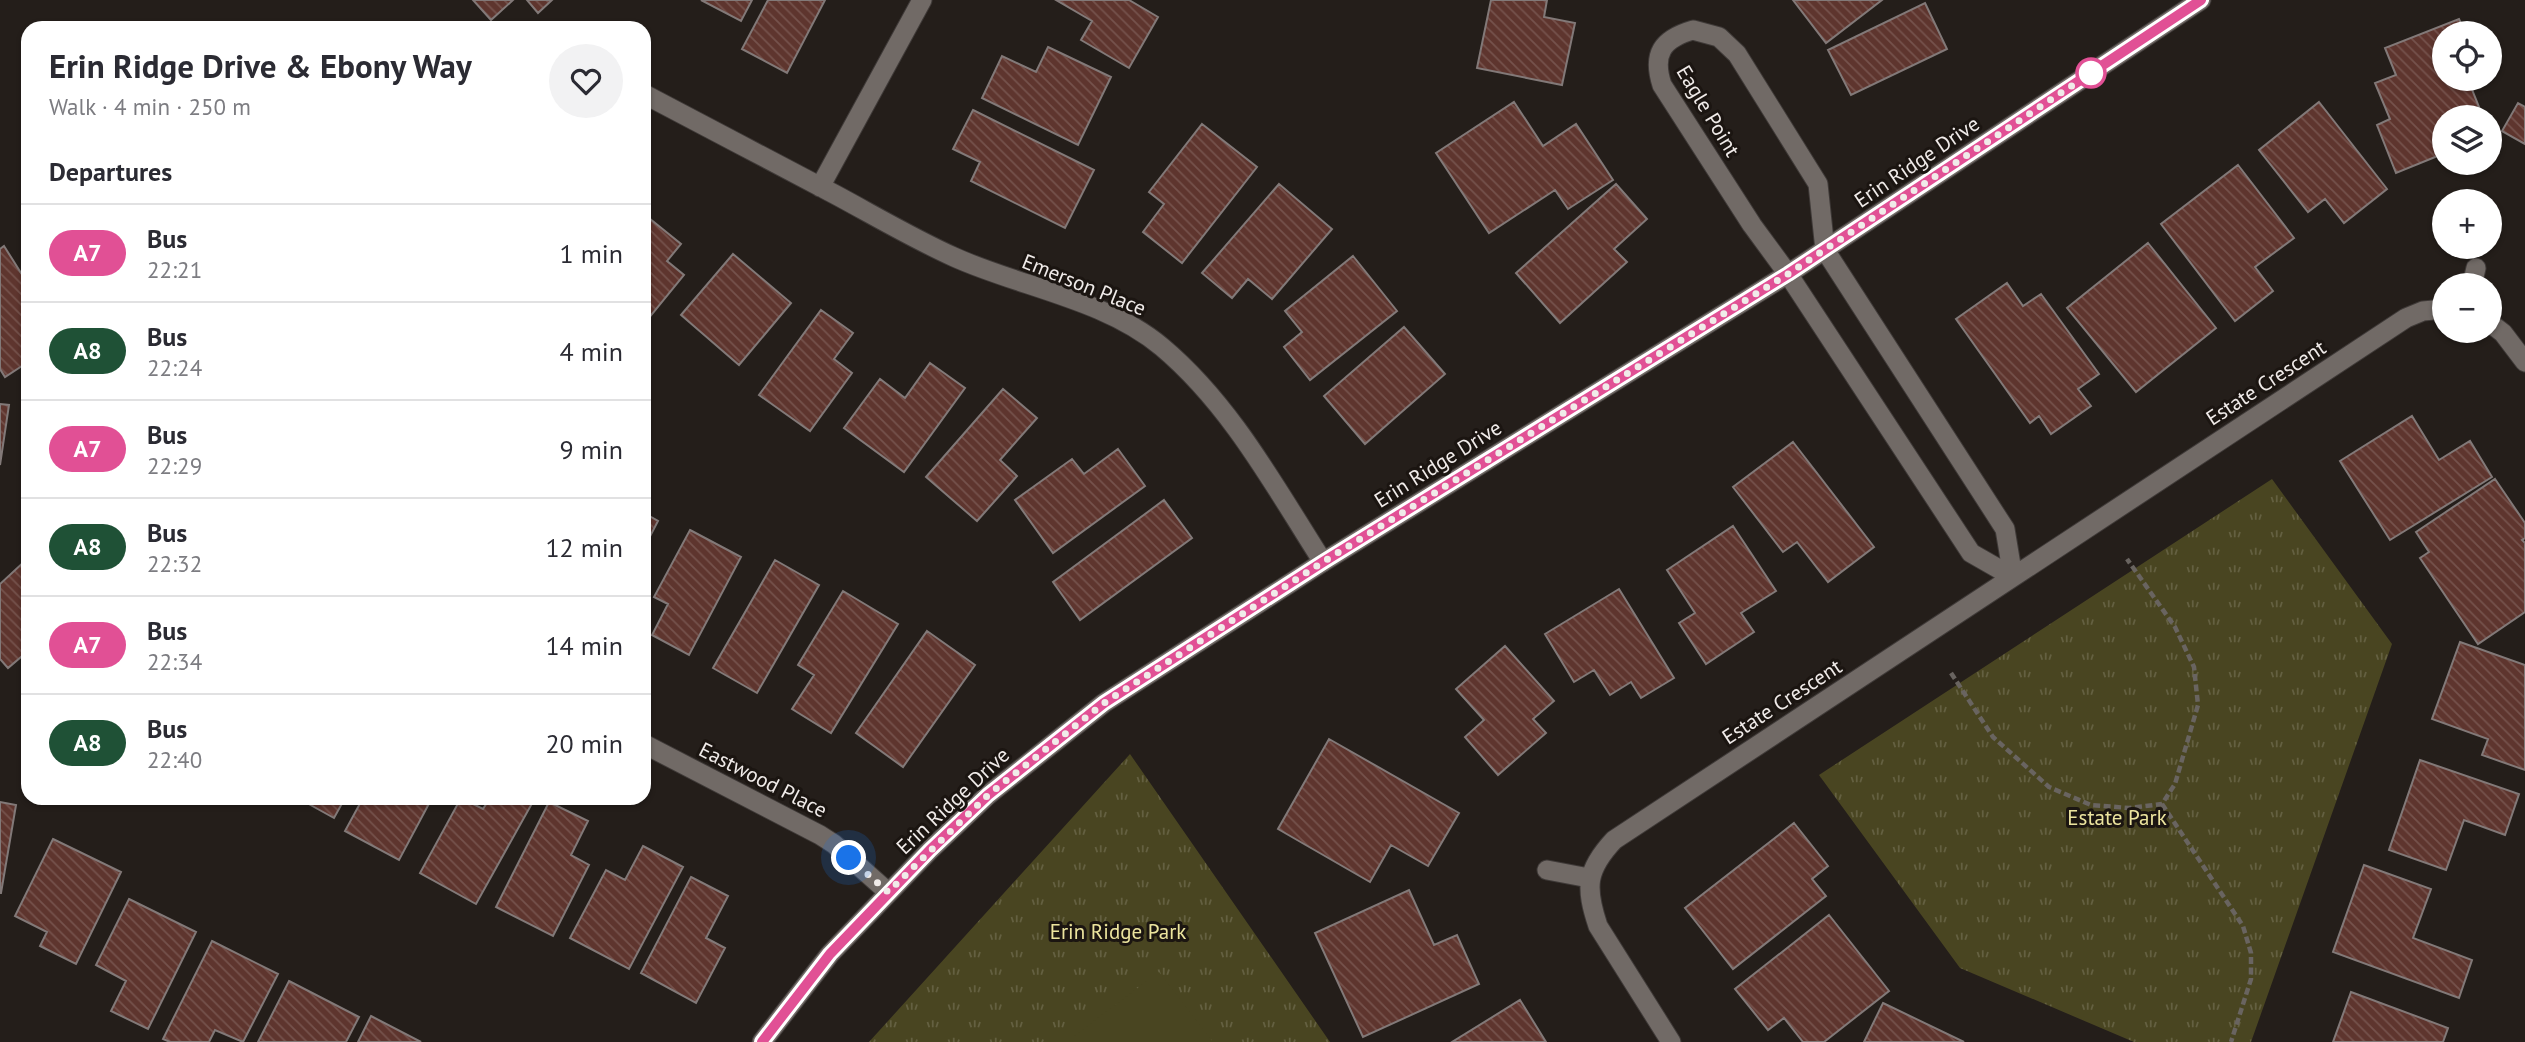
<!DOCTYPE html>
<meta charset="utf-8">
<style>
:root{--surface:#fff;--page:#f2f2f3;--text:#2b2b33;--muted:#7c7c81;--line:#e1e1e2}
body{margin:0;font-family:"PT Sans",sans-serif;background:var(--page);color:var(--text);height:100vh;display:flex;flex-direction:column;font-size:26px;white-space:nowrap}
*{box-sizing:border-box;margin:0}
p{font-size:23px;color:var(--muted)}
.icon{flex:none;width:38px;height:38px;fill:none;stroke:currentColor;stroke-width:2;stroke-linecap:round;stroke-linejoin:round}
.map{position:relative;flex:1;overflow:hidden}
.panel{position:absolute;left:21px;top:21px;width:630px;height:784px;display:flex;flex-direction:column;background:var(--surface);border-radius:21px;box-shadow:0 2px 5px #0004}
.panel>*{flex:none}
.badge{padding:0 14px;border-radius:23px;font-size:24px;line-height:46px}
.buttons{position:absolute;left:2432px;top:21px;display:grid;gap:14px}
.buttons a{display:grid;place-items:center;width:70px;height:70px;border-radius:50%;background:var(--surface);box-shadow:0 2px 5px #0004;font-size:35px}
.you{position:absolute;width:35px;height:35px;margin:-18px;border:5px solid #fff;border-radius:50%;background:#1a73e8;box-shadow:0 0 0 10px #1a73e833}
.map>.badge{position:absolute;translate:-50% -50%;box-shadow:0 0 0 4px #fff}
h2{padding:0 28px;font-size:26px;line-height:63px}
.round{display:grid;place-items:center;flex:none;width:74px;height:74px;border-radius:37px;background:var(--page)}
.headline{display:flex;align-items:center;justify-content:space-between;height:119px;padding:0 28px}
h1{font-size:33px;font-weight:600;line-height:52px}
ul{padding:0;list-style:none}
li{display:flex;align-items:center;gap:21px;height:98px;padding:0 28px;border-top:2px solid var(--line)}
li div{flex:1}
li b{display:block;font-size:26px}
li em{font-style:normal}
li .badge{min-width:77px;font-weight:700;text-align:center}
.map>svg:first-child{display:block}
</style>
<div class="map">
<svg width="2525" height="1042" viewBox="0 0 2525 1042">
<defs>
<pattern id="park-tufts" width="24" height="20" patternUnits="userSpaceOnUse" patternTransform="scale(1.75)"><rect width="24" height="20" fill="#494521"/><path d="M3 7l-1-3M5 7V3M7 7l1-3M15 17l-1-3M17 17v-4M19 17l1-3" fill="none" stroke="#646041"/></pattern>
<pattern id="building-back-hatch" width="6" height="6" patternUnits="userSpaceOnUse" patternTransform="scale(1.75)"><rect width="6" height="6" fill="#5e352e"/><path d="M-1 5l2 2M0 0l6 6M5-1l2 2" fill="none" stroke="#75524c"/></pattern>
</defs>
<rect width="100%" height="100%" fill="#241e1a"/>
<path fill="url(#park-tufts)" d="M2272,479L2392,644L2251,1042H2134L1960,968L1819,775Z
M1130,754L1330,1042H869Z"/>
<path fill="#494521" d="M1159,972L1213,1042H1066Z"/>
<path fill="url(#building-back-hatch)" stroke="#827978" stroke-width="2" d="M473,0H513L491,20Z
M527,0H552L538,13Z
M701,0H752L741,21Z
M768,0H825L787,73L742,49Z
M1056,0H1129L1158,17L1129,68L1081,40L1092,21Z
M1491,0H1547L1544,17L1575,23L1562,85L1477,68Z
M1793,0H1882L1826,43Z
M1925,3L1947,49L1851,95L1828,50Z
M2459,19L2465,33H2445V79H2483L2484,82L2471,87L2479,107L2454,117H2445V153L2396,173L2377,125L2390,119L2375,83L2396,75L2385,48Z
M1048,47L1111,77L1078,145L982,98L1002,56L1036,72Z
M1514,102L1543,146L1576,124L1613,180L1568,209L1555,190L1489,233L1436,153Z
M2319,102L2387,189L2344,223L2325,199L2308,212L2259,150Z
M2518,103L2525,107V144L2502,131Z
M973,110L1094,170L1065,228L971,181L980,162L953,149Z
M1202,124L1257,167L1182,263L1143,232L1164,204L1149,192Z
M2238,165L2294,238L2255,267L2273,291L2235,321L2161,224Z
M1279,184L1332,229L1272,299L1248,279L1232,298L1202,273Z
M1616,184L1647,219L1614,249L1627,262L1560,323L1516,273Z
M644,214L681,244L667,261L684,275L644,324Z
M2148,243L2216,328L2136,392L2067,308Z
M4,246L28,284V368L25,364L5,377L0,369V249Z
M733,254L791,303L739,365L681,315Z
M1353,256L1397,311L1310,380L1284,347L1302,332L1285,311Z
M2007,283L2023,306L2041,294L2099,374L2078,389L2091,406L2051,434L2039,416L2030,423L1956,319Z
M821,310L853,333L834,359L852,373L810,431L759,395Z
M1404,327L1445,374L1365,444L1324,396Z
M930,363L965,388L904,472L844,428L880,379L905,398Z
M1003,389L1037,418L1000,460L1017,476L977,521L926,477Z
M0,404L9,405L0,465Z
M2412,416L2439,460L2470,441L2492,477L2390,540L2340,461Z
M1793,442L1874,547L1828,582L1797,542L1783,552L1733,487Z
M1118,449L1145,486L1053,553L1015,500L1072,459L1084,474Z
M2495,479L2525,523V538L2522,540L2525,543V612L2478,644L2420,558L2429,552L2416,532Z
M1164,500L1192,538L1080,620L1053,582Z
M644,513L658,521L644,548Z
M1733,526L1776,591L1741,613L1754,632L1706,664L1679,623L1695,613L1667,570Z
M690,530L741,557L689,655L652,635L668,604L654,597Z
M26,560L28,651L8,668L0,659V584Z
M775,560L819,585L757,693L713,668Z
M1619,589L1674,678L1641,698L1631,682L1610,695L1594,670L1574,682L1545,634Z
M843,591L898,624L831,733L792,709L814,675L798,665Z
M927,631L975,665L903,767L856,733Z
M2460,642L2525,665V770L2482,755L2488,739L2432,719Z
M1505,646L1554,701L1533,719L1546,733L1498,775L1465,737L1484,720L1456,689Z
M1329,739L1459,813L1428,866L1391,845L1370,882L1278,829Z
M2420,760L2519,794L2505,835L2464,820L2446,870L2389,850Z
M298,798H345L334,818Z
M363,798H432L399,860L345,831Z
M461,798L483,809L490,798H535L476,904L420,873Z
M0,802L16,805L1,893H0Z
M549,802L588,821L571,855L589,865L553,936L496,907Z
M1794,823L1828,866L1812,879L1826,896L1733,969L1685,908Z
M53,839L121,872L76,964L40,946L47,932L15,916Z
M643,846L683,867L629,969L570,938L606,870L625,880Z
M2364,865L2431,889L2413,938L2472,960L2459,998L2333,952Z
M691,877L728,896L706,938L725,948L696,1003L641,973Z
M1409,890L1434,945L1457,935L1479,984L1363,1037L1315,933Z
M129,899L196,932L148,1029L111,1011L126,981L96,965Z
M1829,915L1889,991L1824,1042H1803L1784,1018L1768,1030L1735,989Z
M212,941L278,974L243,1042L215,1030L209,1042H170L163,1039Z
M289,981L359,1017L346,1042H258Z
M2351,992L2448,1028L2443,1042H2333Z
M1520,1000L1546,1042H1452Z
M1883,1003L1964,1042H1864Z
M371,1016L421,1042H358Z"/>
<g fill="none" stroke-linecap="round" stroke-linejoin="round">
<g stroke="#3f3a38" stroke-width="21">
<path id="minor" d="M1693,30L1719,37L1737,54L1818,184L1825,250L2005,529L2013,577L1971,553L1788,274L1752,225L1662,85C1652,54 1662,39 1693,30Z
M644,94C708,128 772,161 836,195C875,216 914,239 954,257C1020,287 1105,299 1162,347C1231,405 1275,487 1323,562
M820,187L922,0
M2472,285L2476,268
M2490,323L2503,333L2525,362
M644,744L820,835L834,844L888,892
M1547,870L1589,878
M1671,1042L1598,926C1585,887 1586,870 1614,840L2406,318L2423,311L2445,309"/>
</g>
<g stroke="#3f3a38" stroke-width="21">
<path id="tertiary" d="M762,1042L830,954L930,850L988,795L1104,703L1323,562L1788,274L2201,0"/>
</g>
<path stroke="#696460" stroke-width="4.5" stroke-dasharray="7 3.5" stroke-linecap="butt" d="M1951,673L1993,737L2049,787L2091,805L2129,808L2162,804L2175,784L2198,705L2194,667L2175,627L2127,559
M2162,804L2243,926L2251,953V979L2231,1042"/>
<use href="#minor" stroke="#716a66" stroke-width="19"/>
<use href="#tertiary" stroke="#716a66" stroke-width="19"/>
</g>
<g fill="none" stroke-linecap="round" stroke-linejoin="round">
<g stroke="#fff" stroke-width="16">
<path id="line" d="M762,1042L830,954L930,850L988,795L1104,703L1323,562L1788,274L2201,0"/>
</g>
<use href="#line" stroke="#e15095" stroke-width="10"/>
<path stroke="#f0ebe9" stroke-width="7" stroke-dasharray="0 12.6" d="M849,858L888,892L988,795L1104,703L1323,562L1788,274L2091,73"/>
</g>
<circle fill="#fff" stroke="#e15095" stroke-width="3.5" cx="2091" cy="73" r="14"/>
<g text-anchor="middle" stroke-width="6" stroke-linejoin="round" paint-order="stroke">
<g font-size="21" fill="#f0ebe9" stroke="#1b1511">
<text transform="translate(1708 111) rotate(59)" y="7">Eagle Point</text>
<text transform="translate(1917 162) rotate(-34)" y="7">Erin Ridge Drive</text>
<text transform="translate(1084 285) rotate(22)" y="7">Emerson Place</text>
<text transform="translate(2266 383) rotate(-33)" y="7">Estate Crescent</text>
<text transform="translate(1438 464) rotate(-32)" y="7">Erin Ridge Drive</text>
<text transform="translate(1782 702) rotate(-33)" y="7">Estate Crescent</text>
<text transform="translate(763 780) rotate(27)" y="7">Eastwood Place</text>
<text transform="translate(953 801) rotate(-43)" y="7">Erin Ridge Drive</text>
</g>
<g font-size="21" fill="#ece49e" stroke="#1b1511">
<text x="2117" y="825">Estate Park</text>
<text x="1118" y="939">Erin Ridge Park</text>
</g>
</g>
</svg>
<div class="buttons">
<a><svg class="icon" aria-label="locate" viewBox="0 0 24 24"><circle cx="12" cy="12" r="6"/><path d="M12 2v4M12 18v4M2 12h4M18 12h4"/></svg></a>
<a><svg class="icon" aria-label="layers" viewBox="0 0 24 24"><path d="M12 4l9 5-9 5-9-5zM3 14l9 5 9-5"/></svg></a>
<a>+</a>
<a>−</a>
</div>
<div class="you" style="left:849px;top:858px"></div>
<section class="panel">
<div class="headline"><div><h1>Erin Ridge Drive &amp; Ebony Way</h1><p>Walk · 4 min · 250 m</p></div><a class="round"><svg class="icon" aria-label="heart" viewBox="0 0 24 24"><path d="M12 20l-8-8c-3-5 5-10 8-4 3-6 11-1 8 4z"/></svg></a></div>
<h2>Departures</h2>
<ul>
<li><span class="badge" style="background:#e15095;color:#fff">A7</span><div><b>Bus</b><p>22:21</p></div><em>1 min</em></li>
<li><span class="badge" style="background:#1f5136;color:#fff">A8</span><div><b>Bus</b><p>22:24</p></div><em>4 min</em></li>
<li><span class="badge" style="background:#e15095;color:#fff">A7</span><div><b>Bus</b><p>22:29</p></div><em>9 min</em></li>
<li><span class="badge" style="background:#1f5136;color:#fff">A8</span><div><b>Bus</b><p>22:32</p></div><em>12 min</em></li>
<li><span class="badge" style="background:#e15095;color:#fff">A7</span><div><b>Bus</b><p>22:34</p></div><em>14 min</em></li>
<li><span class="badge" style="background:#1f5136;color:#fff">A8</span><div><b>Bus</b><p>22:40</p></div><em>20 min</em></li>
</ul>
</section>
</div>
